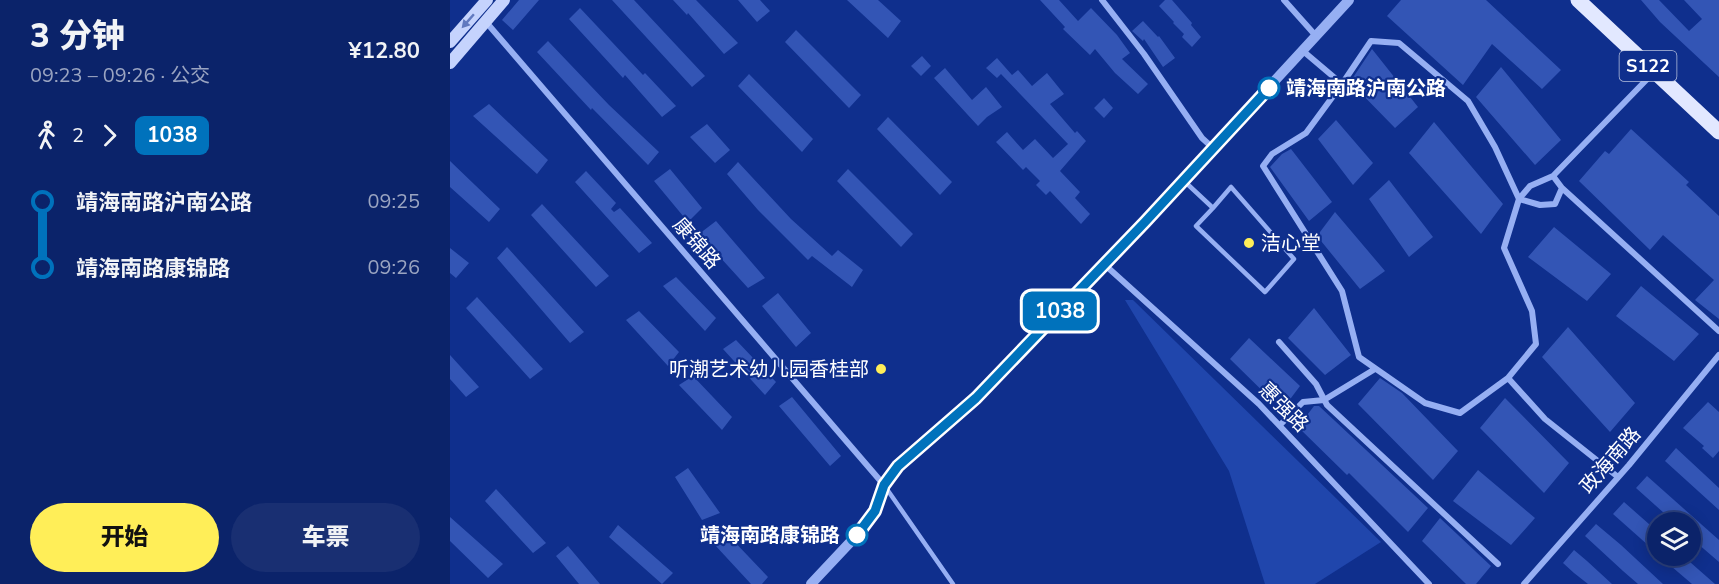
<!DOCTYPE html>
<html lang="zh">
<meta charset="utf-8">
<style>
:root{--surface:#0b236a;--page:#192f72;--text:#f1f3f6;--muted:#9aa4c1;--line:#2b407e;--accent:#ffee58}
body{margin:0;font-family:"Nunito Sans","Noto Sans SC",sans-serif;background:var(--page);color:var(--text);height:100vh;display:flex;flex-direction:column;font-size:22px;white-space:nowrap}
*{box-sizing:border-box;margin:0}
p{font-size:20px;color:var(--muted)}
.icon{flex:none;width:33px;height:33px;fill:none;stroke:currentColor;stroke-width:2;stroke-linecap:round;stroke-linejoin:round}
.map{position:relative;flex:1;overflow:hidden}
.details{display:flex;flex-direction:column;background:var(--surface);width:450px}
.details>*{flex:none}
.badge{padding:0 12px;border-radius:9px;font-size:21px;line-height:39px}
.tools{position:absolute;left:1197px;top:512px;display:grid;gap:12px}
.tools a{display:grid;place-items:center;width:54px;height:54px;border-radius:50%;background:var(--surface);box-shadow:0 3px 15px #0003,0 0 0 2px var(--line);font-size:30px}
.map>.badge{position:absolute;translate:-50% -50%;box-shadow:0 0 0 3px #fff}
.legs{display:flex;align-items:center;gap:9px;height:66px;padding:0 30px;font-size:20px}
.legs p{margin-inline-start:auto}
.headline{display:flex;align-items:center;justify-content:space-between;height:102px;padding:0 30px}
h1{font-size:33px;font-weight:800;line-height:45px}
.primary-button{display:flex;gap:12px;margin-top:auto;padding:12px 30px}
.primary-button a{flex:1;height:69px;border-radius:36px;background:var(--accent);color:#111;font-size:24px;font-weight:800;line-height:69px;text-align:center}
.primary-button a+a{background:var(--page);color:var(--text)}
ul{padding:0 30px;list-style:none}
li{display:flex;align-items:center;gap:21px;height:66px;font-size:22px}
li i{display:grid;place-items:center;width:9px;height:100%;margin:0 8px;background:currentColor}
li i::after{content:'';width:15px;height:15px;margin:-8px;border:4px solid;border-radius:50%;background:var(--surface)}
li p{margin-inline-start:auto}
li:first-child i{background:linear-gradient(#0000 50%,currentColor 0)}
li:last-child i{background:linear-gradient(currentColor 50%,#0000 0)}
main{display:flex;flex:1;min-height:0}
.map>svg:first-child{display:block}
</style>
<main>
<section class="details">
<div class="headline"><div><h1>3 分钟</h1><p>09:23 – 09:26 · 公交</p></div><b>¥12.80</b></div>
<div class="legs"><svg class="icon" aria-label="walk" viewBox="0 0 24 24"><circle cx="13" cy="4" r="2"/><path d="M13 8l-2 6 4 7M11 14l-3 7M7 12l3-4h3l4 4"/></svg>2<svg class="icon" aria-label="forward" viewBox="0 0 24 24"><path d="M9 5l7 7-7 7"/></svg><b class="badge" style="background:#0072bc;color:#fff">1038</b></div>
<ul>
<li><i style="color:#0072bc"></i><b>靖海南路沪南公路</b><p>09:25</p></li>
<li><i style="color:#0072bc"></i><b>靖海南路康锦路</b><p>09:26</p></li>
</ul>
<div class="primary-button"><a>开始</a><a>车票</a></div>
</section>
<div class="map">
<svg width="1269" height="584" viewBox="0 0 1269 584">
<rect width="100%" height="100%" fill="#0f2f8d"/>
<path fill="#2046ac" d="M675,300H683L931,542L865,584H815L779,471Z"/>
<path fill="#3355b5" d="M69,0H89L63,30L52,20Z
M162,0H184L255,76L242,87Z
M223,0H246L288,43L274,54L238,13L237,15Z
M288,0H310L320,11L307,22Z
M397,0H428L451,21L438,38Z
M590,0H609L628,21L641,8L667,35L680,53L672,59L698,84L688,94L665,73L645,49L640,55L613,29L615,27Z
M715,0H722L742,23L741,25L751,37L742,47L732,37L734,34L723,23L724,22L709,6Z
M951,0H1036L1111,70L1092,89L1042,44L1013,85L937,16Z
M1191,0H1209L1239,31L1252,19L1234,0H1269V77L1210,22Z
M130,8L193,75L195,73L226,106L212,117L175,75L173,78L119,19Z
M693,21L708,37L709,36L725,58L713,67L694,39L693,41L682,31Z
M346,30L411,95L399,108L335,42Z
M98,41L159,105L209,152L198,165L142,108L141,110L87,52Z
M922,49L968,107L945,128L900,82Z
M472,56L481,66L471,76L461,66Z
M547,58L562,75L568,70L582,86L597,73L614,94L600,104L625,133L627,131L636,141L610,171L630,192L625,198L640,214L631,224L600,191L596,195L586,185L590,181L576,167L573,170L546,142L557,132L573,150L585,139L603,158L618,144L551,74L547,78L536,68Z
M1051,67L1111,140L1085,165L1026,97Z
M495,68L522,100L536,87L552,107L537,117L528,126L484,78Z
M299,74L363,139L352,152L288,86Z
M654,98L663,108L654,118L644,108Z
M39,104L98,160L87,174L23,116Z
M438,117L502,182L490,195L427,129Z
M886,120L923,163L903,185L868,139Z
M984,122L1053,204L1031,234L959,153Z
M257,124L280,150L265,163L240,137Z
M1181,129L1239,182L1236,185L1269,216V319L1245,300L1264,280L1213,235L1200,250L1129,181L1155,151L1159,154Z
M841,149L882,202L859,221L820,167L832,154Z
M0,161L50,209L39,222L0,187Z
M288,162L341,219L382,256L388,250L413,270L402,287L362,256L358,260L308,210L277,174Z
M220,169L252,208L238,222L204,181Z
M398,169L463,234L451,247L387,181Z
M136,171L166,203L161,209L164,212L170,208L202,243L189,253L125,182Z
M939,180L983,237L959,257L919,199Z
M92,204L159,276L146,287L81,215Z
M885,212L935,271L910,289L867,236Z
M266,221L315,278L298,288L249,234Z
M1104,227L1161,274L1137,301L1078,257Z
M57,247L134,332L120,343L47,258Z
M0,248L19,263L6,278L0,273Z
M226,277L266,318L255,331L213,286Z
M1191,286L1249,334L1224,361L1166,316Z
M328,293L361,333L346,347L312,306Z
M27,297L93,369L80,379L16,308Z
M864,308L901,355L875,375L838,338Z
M189,311L229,352L218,366L176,320Z
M1118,327L1185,403L1160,432L1092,357Z
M799,338L850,386L832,410L780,359Z
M286,340L326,382L315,395L273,349Z
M0,355L29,387L16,397L0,379Z
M243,376L282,417L272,430L229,385Z
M930,378L952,393L1008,451L983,480L908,404Z
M342,397L391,456L380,466L329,406Z
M1055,398L1119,463L1094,493L1030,428Z
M1258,402L1269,412V451L1263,458L1252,448L1254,446L1233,428Z
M864,406H869L978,508L958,532L899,473L897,475L848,427Z
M1226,448L1269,488V510L1215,461Z
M238,468L270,513L252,520L225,477Z
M1028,470L1085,518L1061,545L1003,501Z
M1197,476L1269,540V562L1240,537V522H1224L1186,488Z
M46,489L96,543L83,553L35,501Z
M1174,502L1208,532V554L1163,514Z
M0,517L53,564L38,578L0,541Z
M990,518L1041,566L1026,584H1016L972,541Z
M1146,524L1171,545L1213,584H1188L1173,571L1135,536Z
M168,525L223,573L212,584L159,537Z
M278,535L318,577L312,584H301L264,544Z
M118,546L150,584H129L106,556Z
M1124,550L1137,561L1162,584H1138L1124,573L1113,563Z
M1208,555H1232L1265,584H1242Z"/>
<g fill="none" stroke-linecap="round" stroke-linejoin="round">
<path stroke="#96aff3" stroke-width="4.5" d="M733,180L763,208L746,226L815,292L844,259L781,187L763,208
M434,485L503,584"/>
<path stroke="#96aff3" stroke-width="6" d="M652,0L694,54L752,138L763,148
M834,0L866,36
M36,22L434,485
M853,51L892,84L856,133L822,154L813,166L892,291L909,357L975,403L1010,413L1058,378L1086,344L1082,311L1054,248L1069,199L1045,147L1018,101L949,43L921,41L892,84
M1103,176L1112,188L1105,204L1090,205L1069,199L1080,186L1103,176L1204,72
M1112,188L1269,331
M655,265L809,404L979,584
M829,342L866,384L877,405L1048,564
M1058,378L1095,419L1168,477
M830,425L853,402L874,400L925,369
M1074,584L1179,465L1269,355"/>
<path stroke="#96aff3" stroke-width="10" d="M361,584L407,535L425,511L434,485L448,466L526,398L695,222L899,0"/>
<path stroke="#c5d3fd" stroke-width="12" d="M0,42L37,0
M0,63L54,0"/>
<path stroke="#e2e8ff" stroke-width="15" d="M1128,0L1269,132"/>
</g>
<defs><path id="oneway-solid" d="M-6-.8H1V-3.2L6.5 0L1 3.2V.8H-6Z" transform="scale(1.5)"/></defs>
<use fill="#6179bf" href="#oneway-solid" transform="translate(18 21) rotate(131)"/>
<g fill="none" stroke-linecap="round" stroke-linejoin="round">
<g stroke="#fff" stroke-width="14">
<path id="line-1" d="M407,535L425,511L434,485L448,466L526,398L695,222L819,88"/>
</g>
<use href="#line-1" stroke="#0072bc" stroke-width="9"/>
</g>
<g fill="#fff" stroke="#0072bc" stroke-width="3">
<circle cx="819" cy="88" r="10"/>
<circle cx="407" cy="535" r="10"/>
</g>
<g fill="#ffee58" stroke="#0f2f8d" stroke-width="2">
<circle cx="799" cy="243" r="6"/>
<circle cx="431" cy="369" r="6"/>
</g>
<g text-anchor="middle" stroke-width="4.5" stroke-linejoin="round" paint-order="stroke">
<rect fill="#0f2f8d" stroke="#b7c1dd" stroke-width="1.5" x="1169.5" y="51" width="57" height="30" rx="4.5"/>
<g font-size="18" font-weight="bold" fill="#fff">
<text x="1198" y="72">S122</text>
</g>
<g font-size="20" font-weight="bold" fill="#fff" stroke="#0f2f8d" text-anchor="start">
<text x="836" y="95">靖海南路沪南公路</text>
<text x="390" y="542" text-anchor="end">靖海南路康锦路</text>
</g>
<g font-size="20" fill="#fff" stroke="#0f2f8d">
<text transform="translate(247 243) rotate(49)" y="7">康锦路</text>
<text transform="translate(834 407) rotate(45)" y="7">惠强路</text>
<text transform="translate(1160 460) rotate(-49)" y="7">政海南路</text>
</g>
<g font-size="20" fill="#fff" stroke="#0f2f8d" text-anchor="start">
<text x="811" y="250">洁心堂</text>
<text x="419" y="376" text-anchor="end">听潮艺术幼儿园香桂部</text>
</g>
</g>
</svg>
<div class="tools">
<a><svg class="icon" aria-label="layers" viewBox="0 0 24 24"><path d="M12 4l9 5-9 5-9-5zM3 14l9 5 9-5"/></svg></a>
</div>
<b class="badge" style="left:610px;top:311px;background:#0072bc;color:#fff">1038</b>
</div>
</main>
